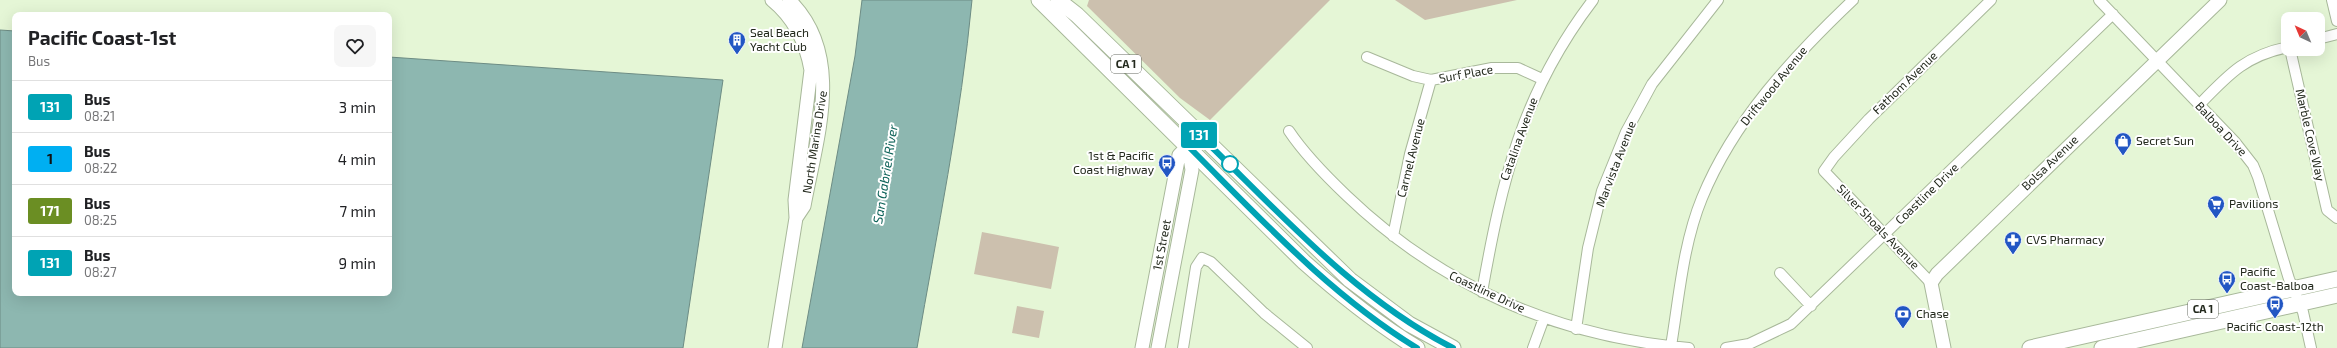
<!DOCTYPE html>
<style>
:root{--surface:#fff;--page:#f6f6f6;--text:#202124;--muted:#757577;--line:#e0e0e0}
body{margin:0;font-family:"Exo 2",sans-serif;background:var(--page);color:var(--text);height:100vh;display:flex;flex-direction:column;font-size:15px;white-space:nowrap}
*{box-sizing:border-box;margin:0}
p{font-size:13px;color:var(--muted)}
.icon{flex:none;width:22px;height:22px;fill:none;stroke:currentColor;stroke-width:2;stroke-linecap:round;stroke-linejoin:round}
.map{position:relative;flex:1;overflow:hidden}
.drawer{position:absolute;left:12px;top:12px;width:380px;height:284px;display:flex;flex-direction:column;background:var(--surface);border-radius:8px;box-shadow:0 4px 16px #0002}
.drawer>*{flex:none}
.badge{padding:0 8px;border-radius:3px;font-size:14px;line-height:26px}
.needle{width:26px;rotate:316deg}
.fabs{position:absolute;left:2281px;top:12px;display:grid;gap:8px}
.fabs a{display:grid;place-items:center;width:44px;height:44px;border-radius:8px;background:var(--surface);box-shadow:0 4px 16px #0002;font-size:20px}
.map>.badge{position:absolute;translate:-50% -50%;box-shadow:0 0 0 2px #fff}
.round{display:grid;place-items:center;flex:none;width:42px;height:42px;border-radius:8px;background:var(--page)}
.head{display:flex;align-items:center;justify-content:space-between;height:68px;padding:0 16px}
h1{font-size:19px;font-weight:700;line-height:30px}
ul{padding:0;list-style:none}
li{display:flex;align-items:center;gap:12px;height:52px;padding:0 16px;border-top:1px solid var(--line)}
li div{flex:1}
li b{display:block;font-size:15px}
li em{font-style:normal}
li .badge{min-width:44px;font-weight:700;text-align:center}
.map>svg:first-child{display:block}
</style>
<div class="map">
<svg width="2337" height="348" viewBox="0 0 2337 348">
<rect width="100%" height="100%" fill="#e5f6d6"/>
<path fill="#ccc0ae" d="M1089,0H1330L1210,120L1180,98L1087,6Z
M1395,0H1517L1425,20Z
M982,232L1059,247L1051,289L974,274Z
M1017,306L1044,311L1039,338L1012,333Z"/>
<path fill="#8db7b0" stroke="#6d8c84" d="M862,0H972C961,117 937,232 917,348H802L855,56Z
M0,30L15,31V293H389V57L723,80L683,348H0Z"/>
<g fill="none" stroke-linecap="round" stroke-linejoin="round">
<g stroke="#a8b89a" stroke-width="12">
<path id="minor" d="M2099,0L2235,142L2253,165L2258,177L2289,279L2303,312L2311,348
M2332,0L2337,21
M2318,39L2337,34
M2290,49L2327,210L2337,218
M1367,57L1413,76L1431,80L1492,68H1518L1542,79
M2199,105C2229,74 2245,56 2288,47
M1289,131C1305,155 1326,176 1347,196C1442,287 1559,337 1689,348
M1393,236L1410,154L1431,80
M1780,273L1811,306
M1931,283L1824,171L1834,157L1869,119L1991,0
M1482,292C1502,180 1522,93 1593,0
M1576,329L1588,248L1602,191L1626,132L1652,84L1718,0
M1671,346C1679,298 1683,244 1702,198C1734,120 1793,57 1853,0
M1183,348L1196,267L1202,258L1211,262L1264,313L1307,348
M1533,348L1544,318
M1726,348L1749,344L1791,324L2113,14"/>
</g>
<g stroke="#a8b89a" stroke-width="15">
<path id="major" d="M772,0C794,18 806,42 811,70L795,200L796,218L775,348
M789,0C846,55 816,139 804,206L796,218
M1142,348L1179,155L1188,146
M1158,348L1192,170L1188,146L1193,129
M1944,348L1931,283L1937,274L2220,0"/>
</g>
<g stroke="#a8b89a" stroke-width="17">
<path id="highway" d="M1039,0L1304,262C1340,294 1376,323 1417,348
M1058,0L1077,15L1350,280L1409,324L1453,348
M2030,348L2337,279
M2102,348L2337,295"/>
</g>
<use href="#minor" stroke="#fff" stroke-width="10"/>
<use href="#major" stroke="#fff" stroke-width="13"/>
<use href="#highway" stroke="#fff" stroke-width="15"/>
</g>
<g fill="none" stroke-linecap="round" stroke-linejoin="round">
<g stroke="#fff" stroke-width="9">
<path id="line" d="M1417,348C1329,294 1261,219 1188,146L1193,129C1275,207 1350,295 1453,348"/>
</g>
<use href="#line" stroke="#00a3b4" stroke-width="6"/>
</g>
<defs>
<g id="building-pin" transform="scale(0.9)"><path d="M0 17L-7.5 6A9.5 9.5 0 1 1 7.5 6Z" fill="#2256c3" stroke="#fff"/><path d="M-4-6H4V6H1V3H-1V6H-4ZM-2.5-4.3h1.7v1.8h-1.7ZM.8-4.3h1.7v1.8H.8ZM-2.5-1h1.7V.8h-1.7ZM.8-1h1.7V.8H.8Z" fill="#fff"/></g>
<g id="shop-pin" transform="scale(0.9)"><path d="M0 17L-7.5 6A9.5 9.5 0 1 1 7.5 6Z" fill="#2256c3" stroke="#fff"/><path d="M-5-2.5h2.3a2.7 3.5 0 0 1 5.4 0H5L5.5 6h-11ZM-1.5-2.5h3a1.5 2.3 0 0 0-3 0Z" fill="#fff"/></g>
<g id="bus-pin" transform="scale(0.9)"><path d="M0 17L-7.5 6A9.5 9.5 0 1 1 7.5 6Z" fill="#2256c3" stroke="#fff"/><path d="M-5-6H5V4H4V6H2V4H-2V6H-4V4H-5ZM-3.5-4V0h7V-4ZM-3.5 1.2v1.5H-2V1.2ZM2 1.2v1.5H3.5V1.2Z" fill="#fff"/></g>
<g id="supermarket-pin" transform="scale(0.9)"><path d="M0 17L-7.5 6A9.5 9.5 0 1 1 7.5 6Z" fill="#2256c3" stroke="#fff"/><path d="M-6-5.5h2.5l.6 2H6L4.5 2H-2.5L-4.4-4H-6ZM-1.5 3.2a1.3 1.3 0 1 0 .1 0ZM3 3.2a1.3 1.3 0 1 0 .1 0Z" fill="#fff"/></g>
<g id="pharmacy-pin" transform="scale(0.9)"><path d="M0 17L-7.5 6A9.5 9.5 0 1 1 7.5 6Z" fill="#2256c3" stroke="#fff"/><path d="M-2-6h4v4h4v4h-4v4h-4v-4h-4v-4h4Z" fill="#fff"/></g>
<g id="bank-pin" transform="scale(0.9)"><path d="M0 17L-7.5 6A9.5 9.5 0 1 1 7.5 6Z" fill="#2256c3" stroke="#fff"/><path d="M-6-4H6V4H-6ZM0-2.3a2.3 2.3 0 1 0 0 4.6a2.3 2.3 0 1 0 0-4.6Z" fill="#fff"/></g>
</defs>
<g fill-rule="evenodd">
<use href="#building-pin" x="737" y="40"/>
<use href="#shop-pin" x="2123" y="141"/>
<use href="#bus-pin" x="1167" y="163"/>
<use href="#supermarket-pin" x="2216" y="204"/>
<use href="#pharmacy-pin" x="2013" y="240"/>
<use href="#bus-pin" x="2227" y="279"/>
<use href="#bus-pin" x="2275" y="304"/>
<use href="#bank-pin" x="1903" y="314"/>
</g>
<circle fill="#fff" stroke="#00a3b4" stroke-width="2" cx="1230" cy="164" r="8"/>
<g text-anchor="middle" stroke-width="4" stroke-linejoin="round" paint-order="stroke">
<g fill="#fff" stroke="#656961" stroke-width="1">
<rect x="1111" y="55" width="30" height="18" rx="3"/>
<rect x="2188" y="300" width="30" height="18" rx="3"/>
</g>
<g font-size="11" font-weight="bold" fill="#23291d">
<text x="1126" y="68">CA 1</text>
<text x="2203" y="313">CA 1</text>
</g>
<g font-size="12" fill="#23291d" stroke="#fff" text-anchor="start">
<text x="750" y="37">Seal Beach<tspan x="750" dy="14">Yacht Club</tspan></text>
<text x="2136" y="145">Secret Sun</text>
<text x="1154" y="160" text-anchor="end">1st &amp; Pacific<tspan x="1154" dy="14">Coast Highway</tspan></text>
<text x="2229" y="208">Pavilions</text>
<text x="2026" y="244">CVS Pharmacy</text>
<text x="2240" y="276">Pacific<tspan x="2240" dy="14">Coast-Balboa</tspan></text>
<text x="1916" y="318">Chase</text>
<text x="2275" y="331" text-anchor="middle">Pacific Coast-12th</text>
</g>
<g font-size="12" fill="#23291d" stroke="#fff">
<text transform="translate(1466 74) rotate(-10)" y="4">Surf Place</text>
<text transform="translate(1905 83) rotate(-44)" y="4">Fathom Avenue</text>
<text transform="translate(1774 86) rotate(-51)" y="4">Driftwood Avenue</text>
<text transform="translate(2221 129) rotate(47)" y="4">Balboa Drive</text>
<text transform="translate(2310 135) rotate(77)" y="4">Marble Cove Way</text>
<text transform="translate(1519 139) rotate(-70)" y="4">Catalina Avenue</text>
<text transform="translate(815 142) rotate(-81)" y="4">North Marina Drive</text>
<text transform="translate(1411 158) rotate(-76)" y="4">Carmel Avenue</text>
<text transform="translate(2050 163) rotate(-44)" y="4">Bolsa Avenue</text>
<text transform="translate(1616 164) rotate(-69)" y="4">Marvista Avenue</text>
<text transform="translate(1927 194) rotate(-44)" y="4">Coastline Drive</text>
<text transform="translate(1878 227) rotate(46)" y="4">Silver Shoals Avenue</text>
<text transform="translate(1162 245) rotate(-79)" y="4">1st Street</text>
<text transform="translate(1487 292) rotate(25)" y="4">Coastline Drive</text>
</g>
<g font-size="13" font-style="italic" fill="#0c6258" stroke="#fff">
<text transform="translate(885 174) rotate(-81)" y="5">San Gabriel River</text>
</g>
</g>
</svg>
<div class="fabs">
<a><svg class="needle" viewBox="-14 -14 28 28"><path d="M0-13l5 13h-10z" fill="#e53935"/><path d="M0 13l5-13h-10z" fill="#757577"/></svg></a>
</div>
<b class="badge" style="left:1199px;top:135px;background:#00a3b4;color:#fff">131</b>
<section class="drawer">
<div class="head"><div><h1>Pacific Coast-1st</h1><p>Bus</p></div><a class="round"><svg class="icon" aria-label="heart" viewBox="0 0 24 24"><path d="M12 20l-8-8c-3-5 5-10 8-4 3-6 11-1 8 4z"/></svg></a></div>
<ul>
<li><span class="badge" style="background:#00a3b4;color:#fff">131</span><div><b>Bus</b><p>08:21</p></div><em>3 min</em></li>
<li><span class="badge" style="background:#00aff2;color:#111">1</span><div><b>Bus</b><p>08:22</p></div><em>4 min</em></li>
<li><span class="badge" style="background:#6b8e23;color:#fff">171</span><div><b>Bus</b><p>08:25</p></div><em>7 min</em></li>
<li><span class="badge" style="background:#00a3b4;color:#fff">131</span><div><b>Bus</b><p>08:27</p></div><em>9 min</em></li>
</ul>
</section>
</div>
